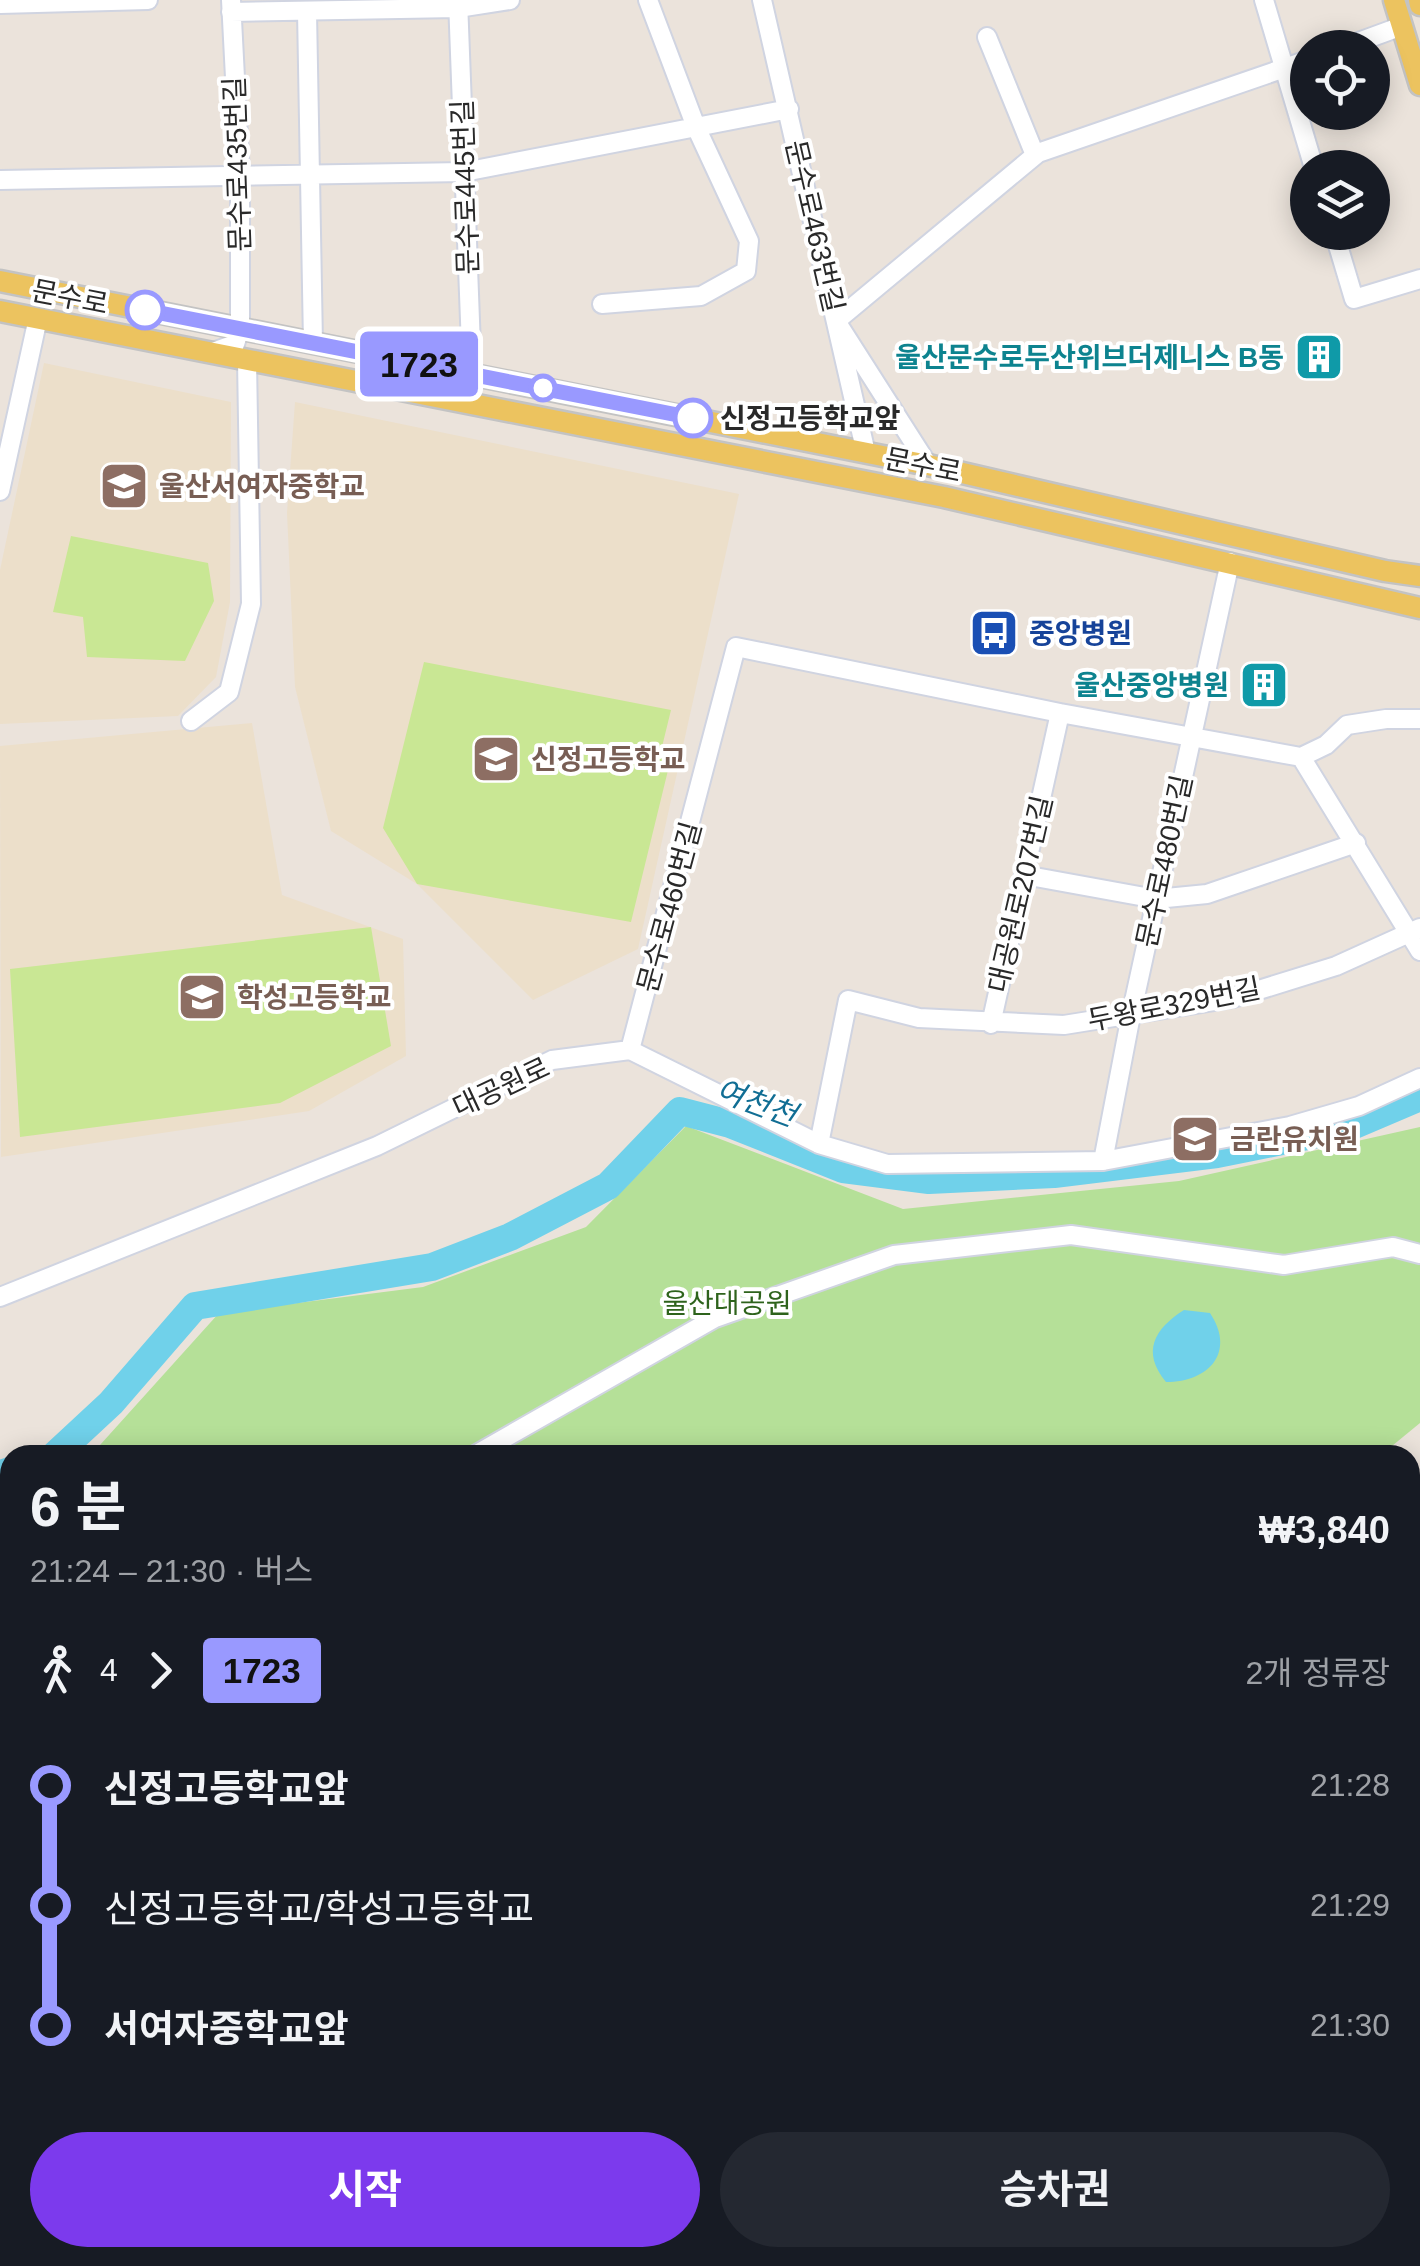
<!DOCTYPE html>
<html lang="ko">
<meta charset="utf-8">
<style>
:root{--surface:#171b24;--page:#242831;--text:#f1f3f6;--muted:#9ea1a6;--accent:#7c3aed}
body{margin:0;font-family:Arial,"Noto Sans KR",sans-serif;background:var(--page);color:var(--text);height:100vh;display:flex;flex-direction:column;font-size:38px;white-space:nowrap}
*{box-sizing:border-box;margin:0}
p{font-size:32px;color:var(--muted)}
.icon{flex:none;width:55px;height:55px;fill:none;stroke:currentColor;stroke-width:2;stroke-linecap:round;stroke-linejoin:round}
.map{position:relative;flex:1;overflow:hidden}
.panel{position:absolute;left:0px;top:1445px;width:1420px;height:822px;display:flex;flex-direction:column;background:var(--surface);border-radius:30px 30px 0 0;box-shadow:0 5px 25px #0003}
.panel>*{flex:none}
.badge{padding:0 20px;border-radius:8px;font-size:35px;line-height:65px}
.controls{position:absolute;left:1290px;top:30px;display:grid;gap:20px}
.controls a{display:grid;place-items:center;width:100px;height:100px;border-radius:50%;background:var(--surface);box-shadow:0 5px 25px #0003;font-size:50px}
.map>.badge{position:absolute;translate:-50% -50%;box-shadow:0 0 0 5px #fff}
.legs{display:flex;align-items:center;gap:15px;height:110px;padding:0 30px;font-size:32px}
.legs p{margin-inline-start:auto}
.summary{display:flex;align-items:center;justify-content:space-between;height:170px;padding:0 30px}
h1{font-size:55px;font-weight:700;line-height:75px}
.action{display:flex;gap:20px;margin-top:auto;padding:20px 30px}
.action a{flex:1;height:115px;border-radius:60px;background:var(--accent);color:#fff;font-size:40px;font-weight:700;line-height:115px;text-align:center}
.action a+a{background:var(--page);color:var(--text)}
ul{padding:0 30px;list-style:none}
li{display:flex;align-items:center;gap:35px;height:120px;font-size:38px}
li i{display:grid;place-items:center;width:15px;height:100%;margin:0 12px;background:currentColor}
li i::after{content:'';width:25px;height:25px;margin:-12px;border:8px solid;border-radius:50%;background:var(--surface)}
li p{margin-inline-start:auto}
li:first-child i{background:linear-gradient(#0000 50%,currentColor 0)}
li:last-child i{background:linear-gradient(currentColor 50%,#0000 0)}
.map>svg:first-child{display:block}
</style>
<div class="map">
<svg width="1420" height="2266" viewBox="0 0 1420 2266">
<rect width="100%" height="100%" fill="#ebe3db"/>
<path fill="#ecdfca" d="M44,363L231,402L230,602L216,677L178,716L0,724V570Z
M295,402L739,494L638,949L533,1000L417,884L331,831L295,687L287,513Z
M252,723L282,895L403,939L406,1056L309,1111L1,1157L0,746Z"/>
<path fill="#b5e098" d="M686,1126L903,1209L1179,1181L1420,1127V1423L1381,1455H91L219,1313L423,1287L586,1227Z
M10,1487V2258H1410V2199L1420,2200V2266H0V1490Z
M1410,1699L1420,1714V1838L1411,1843Z
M1410,1852H1420V2003L1410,1994Z"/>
<path fill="#c9e794" d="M71,536L208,563L214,601L185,661L87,657L83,617L53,612Z
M424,662L671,710L660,755L671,758L631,922L417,884L383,828Z
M371,927L391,1046L280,1103L20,1137L10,969Z"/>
<path fill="#70d1ea" d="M1184,1310L1210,1313C1236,1352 1209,1382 1166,1382C1141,1352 1154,1329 1184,1310Z"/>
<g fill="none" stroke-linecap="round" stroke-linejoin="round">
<path stroke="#70d1ea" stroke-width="28" d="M55,1455L111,1403L195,1306L432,1267L510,1237L608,1186L680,1111L730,1124L843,1169L929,1180L1054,1174L1217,1154L1347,1128L1420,1097
M0,1474L10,1471"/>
<g stroke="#d0d4e1" stroke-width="22">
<path id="minor" d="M458,0L472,374
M762,0L866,453
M1264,0L1314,168
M0,4L148,0
M307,11L313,343
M231,12L458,8L510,0
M987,37L1035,155
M1342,48L1402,26
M0,180L464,172L789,109
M1334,232L1354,299L1420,279
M602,304L701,296L746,271L749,241L696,127L648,0
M213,352L235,344L240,328V175L231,0
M928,465L836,321L1038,153L1308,60
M0,491L38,318
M191,721L229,692L251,604L247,360
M1301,757L1420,951
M1024,875L1156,899L1207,894L1356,843
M991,1024L1060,713
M630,1050L736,647L1060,713L1301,757L1326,745L1347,725L1386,719H1420
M819,1144L848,1000L919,1018L1064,1025L1233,998L1336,966L1420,928
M1103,1161L1131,1015L1230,562
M0,1297L377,1146L552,1060L630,1050L819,1144L887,1164L1103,1161L1290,1126L1359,1106L1420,1078
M475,1455L715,1318L894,1255L1071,1235L1284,1265L1393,1247L1420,1254
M0,1639L10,1637"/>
</g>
<g stroke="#c3c3c3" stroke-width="25">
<path id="major" d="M1394,0L1420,85
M1419,0L1420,5
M0,281L928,465L1385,571L1420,576
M0,311L944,497L1420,608"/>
</g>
<use href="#minor" stroke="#fff" stroke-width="18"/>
<use href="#major" stroke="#ecc35f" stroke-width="20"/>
</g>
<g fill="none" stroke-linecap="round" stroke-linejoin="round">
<g stroke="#fff" stroke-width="22">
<path id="line-1" d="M145,310L693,418"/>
</g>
<use href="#line-1" stroke="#99f" stroke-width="15"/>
</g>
<defs>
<g id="building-square" transform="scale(2.5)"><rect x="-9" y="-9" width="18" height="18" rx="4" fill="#0f9aa8" stroke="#fff"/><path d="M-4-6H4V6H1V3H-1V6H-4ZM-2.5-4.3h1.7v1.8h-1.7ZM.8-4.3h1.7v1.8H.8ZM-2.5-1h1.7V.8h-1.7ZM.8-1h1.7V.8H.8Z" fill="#fff"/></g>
<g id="school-square" transform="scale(2.5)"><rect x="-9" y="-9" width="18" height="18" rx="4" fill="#8d6e63" stroke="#fff"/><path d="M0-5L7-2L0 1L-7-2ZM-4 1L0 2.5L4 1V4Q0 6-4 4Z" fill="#fff"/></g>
<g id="bus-square" transform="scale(2.5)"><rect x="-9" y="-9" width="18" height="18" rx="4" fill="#1a4fb4" stroke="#fff"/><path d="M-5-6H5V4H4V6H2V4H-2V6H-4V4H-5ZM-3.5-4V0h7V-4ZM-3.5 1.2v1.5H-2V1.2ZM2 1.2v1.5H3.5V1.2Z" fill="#fff"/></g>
</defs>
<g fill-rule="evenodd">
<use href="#building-square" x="1319" y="357"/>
<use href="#school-square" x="124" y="486"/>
<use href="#bus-square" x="994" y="633"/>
<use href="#building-square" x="1264" y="685"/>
<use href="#school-square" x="496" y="759"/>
<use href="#school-square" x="202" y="997"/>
<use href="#school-square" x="1195" y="1139"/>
</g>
<g fill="#fff" stroke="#99f" stroke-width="5">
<circle cx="145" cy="310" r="18"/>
<circle cx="543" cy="388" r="12"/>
<circle cx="693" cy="418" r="18"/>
</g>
<g text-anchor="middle" stroke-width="8" stroke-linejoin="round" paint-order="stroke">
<g font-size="28" fill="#292929" stroke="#fff">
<text transform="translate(237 164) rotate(-92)" y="10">문수로435번길</text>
<text transform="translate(465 187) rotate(-92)" y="10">문수로445번길</text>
<text transform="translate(815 226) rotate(77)" y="10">문수로463번길</text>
<text transform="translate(70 297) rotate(11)" y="10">문수로</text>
<text transform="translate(923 465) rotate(11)" y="10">문수로</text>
<text transform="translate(1164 861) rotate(-78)" y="10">문수로480번길</text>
<text transform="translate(1020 894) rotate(-77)" y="10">대공원로207번길</text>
<text transform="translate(669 907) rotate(-75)" y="10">문수로460번길</text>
<text transform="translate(1174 1004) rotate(-11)" y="10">두왕로329번길</text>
<text transform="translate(501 1087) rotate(-25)" y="10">대공원로</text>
</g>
<g font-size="28" font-weight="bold" fill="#0d838f" stroke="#fff" text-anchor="end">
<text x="1284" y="367">울산문수로두산위브더제니스 B동</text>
<text x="1229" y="695">울산중앙병원</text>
</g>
<g font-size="28" font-weight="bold" fill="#292929" stroke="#fff" text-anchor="start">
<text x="720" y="428">신정고등학교앞</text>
</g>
<g font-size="28" font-weight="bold" fill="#785e54" stroke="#fff" text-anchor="start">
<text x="159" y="496">울산서여자중학교</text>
<text x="531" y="769">신정고등학교</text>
<text x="237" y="1007">학성고등학교</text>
<text x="1230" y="1149">금란유치원</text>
</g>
<g font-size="28" font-weight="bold" fill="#164399" stroke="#fff" text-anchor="start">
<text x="1029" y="643">중앙병원</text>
</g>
<g font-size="28" fill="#2e631c" stroke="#fff">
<text x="727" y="1313">울산대공원</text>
</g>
<g font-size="30" font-style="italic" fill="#116e94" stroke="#fff">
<text transform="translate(756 1103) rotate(20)" y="10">여천천</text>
</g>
</g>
</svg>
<div class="controls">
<a><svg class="icon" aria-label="locate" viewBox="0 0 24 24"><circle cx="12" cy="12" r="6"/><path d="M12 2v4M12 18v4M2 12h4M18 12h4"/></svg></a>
<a><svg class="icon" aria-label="layers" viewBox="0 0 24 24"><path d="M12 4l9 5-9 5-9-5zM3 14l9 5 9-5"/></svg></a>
</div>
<b class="badge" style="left:419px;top:364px;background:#99f;color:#111">1723</b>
<section class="panel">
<div class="summary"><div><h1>6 분</h1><p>21:24 – 21:30 · 버스</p></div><b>₩3,840</b></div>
<div class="legs"><svg class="icon" aria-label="walk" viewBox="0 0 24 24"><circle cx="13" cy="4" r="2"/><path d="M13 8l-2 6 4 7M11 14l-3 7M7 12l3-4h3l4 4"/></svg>4<svg class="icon" aria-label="forward" viewBox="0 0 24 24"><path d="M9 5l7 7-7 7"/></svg><b class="badge" style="background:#99f;color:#111">1723</b><p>2개 정류장</p></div>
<ul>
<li><i style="color:#99f"></i><b>신정고등학교앞</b><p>21:28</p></li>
<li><i style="color:#99f"></i><span>신정고등학교/학성고등학교</span><p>21:29</p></li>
<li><i style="color:#99f"></i><b>서여자중학교앞</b><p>21:30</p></li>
</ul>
<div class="action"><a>시작</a><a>승차권</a></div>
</section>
</div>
